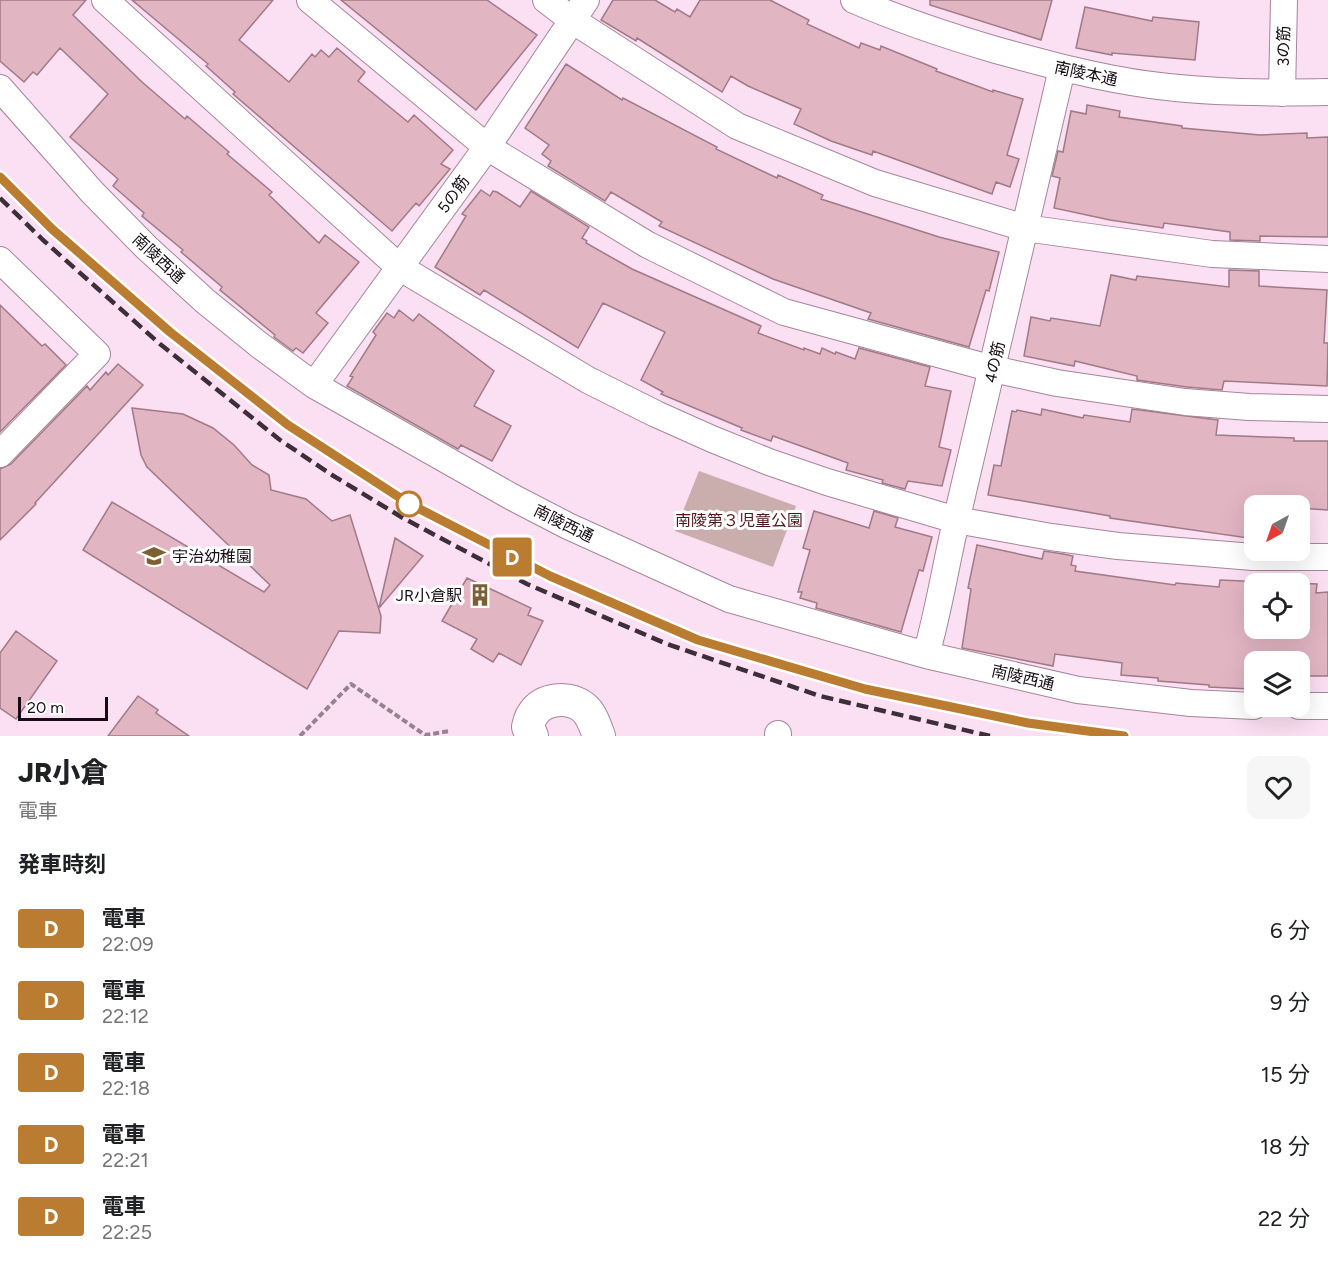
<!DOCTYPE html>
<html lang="ja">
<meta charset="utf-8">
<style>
:root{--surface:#fff;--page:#f6f6f6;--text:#202124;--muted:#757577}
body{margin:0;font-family:Figtree,"Noto Sans JP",sans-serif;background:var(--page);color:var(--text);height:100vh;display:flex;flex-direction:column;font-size:22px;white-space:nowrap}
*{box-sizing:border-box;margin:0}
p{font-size:20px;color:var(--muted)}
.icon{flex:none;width:33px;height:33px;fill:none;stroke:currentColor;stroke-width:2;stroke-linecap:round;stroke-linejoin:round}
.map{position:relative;height:736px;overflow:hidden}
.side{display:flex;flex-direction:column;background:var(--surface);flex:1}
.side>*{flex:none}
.badge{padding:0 12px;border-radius:4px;font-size:21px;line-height:39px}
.needle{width:39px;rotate:220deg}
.fabs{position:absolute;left:1244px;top:495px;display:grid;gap:12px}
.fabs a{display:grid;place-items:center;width:66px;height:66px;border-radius:12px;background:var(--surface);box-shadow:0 6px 24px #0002;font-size:30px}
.scale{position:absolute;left:18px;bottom:15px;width:90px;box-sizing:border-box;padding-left:6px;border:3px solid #170c14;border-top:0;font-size:16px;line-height:21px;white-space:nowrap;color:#170c14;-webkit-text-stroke:4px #fff;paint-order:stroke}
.map>.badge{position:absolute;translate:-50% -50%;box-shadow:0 0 0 3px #fff}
h2{padding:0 18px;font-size:22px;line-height:54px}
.round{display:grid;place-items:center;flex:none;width:63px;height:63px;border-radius:12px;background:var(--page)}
.head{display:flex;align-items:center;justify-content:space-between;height:102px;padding:0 18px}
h1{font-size:28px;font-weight:800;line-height:45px}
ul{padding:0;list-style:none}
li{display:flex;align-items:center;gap:18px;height:72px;padding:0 18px}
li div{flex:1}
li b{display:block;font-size:22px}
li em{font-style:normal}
li .badge{min-width:66px;font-weight:700;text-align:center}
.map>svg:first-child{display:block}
</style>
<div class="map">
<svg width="1328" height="736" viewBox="0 0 1328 736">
<rect width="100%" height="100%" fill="#fbdff2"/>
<path fill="#caadad" d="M699,471L796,506L773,567L675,531Z"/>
<path fill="#e2b5c3" stroke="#a07a86" stroke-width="1.5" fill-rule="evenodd" d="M0,0H86L73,15L142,82L185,119L187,116L229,152L227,154L272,192L269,195L319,243L325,235L359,262L316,313L328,323L303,353L296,348L293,351L274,337L275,335L220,290L222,287L181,252L183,250L142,216L144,213L113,186L118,179L70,137L108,94L60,48L37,75L33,72L24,82L0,61Z
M132,0H273L239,40L289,82L312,54L315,57L321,50L329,57L337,48L365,72L358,81L408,122L414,115L453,150L441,164L450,169L419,206L416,203L392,231L233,94L235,92L206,66L208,64Z
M341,0H487L537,35L476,110Z
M613,0H655L675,12L677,9L690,17L700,0H770L809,20L807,24L859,48L861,43L880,50L881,46L937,69L936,71L993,92V90L1023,99L1007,155L1019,159L1010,187L996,182L992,194L873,151L872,155L831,141L794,124L801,109L748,86L731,76L722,92L637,38L636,41L601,20Z
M930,0H1052L1041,40L930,5Z
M1085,7L1152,21L1153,17L1199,22L1195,60L1112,53V55L1076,48Z
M566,64L622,100L623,98L717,147L716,149L777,178L778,175L823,195L821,199L939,237L999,252L989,291L986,290L969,347L868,319L871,313L773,279L659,226L662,222L611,192L605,201L548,166L551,161L542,154L549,145L525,128Z
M1087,105L1120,111L1119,117L1182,126V128L1260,135L1307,133V138L1328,137V237L1260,236V241L1230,240V232L1164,223L1163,228L1110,220L1054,208L1060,178L1052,176L1058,151L1063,152L1071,111L1086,114Z
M481,190L490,196L493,191L497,192L520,207L531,191L589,227L582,238L587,241L586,243L632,269L761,326L758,333L804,350V348L820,354L822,348L835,354L836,352L855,359L859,348L930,367L925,386L951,391L939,447L951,450L942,486L908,481L905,489L882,483L883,480L846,470L848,463L773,436L771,441L741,430L742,428L661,394L663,392L641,380L665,332L603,303L578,348L484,290L480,295L435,267L466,216L462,214Z
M1229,270L1259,271V286L1327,290L1324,343H1328L1327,386L1224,381L1222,390L1187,387L1137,380V376L1075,361L1074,366L1024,356L1031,317L1050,321L1051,318L1100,326L1111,275L1136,280L1137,276L1229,287Z
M0,305L42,346L45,344L66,365L0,432Z
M399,310L413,321L419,314L494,371L474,406L511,426L492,461L461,445L458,449L347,386L353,377L350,376L376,335L373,332L387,313L394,318Z
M118,364L143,385L35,503L36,504L0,540V469L11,464L87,386L90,390L106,372L108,375Z
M132,408L183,414L213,428L234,445L252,465L269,475L271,490L306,499L332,521L350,515L381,616L380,633L339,631L307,689L83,550L112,502L264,592L270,585L147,467L141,455Z
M1042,409L1083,418L1084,415L1130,422L1132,409L1218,420L1216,435L1294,438V441H1328V510L1299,508V506H1250L1248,538L1110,518V516L988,495L994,465L1001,466L1012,411L1016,412L1017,410L1041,415Z
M814,511L869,528L874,511L898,518L895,527L932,537L923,571L919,570L901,632L816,608L817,603L800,598L802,592H798L810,550L803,548Z
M395,538L423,556L379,608Z
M977,545L1042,559L1044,551L1063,554L1073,556L1071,565L1076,566L1075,571L1175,585L1176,583L1219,587L1220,580L1317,584L1316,593L1328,592V676H1299V662H1251L1250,689L1209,687V685L1158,681V678L1121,675L1122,663L1055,654L1053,666L962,648L971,589L968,588ZM1254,584H1299V628H1254Z
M467,578L531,608L528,615L543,621L521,665L499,653L493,662L471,649L477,639L442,621Z
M16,631L57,661L16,719L0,708V653Z
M138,696L158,710L156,713L189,736H108Z"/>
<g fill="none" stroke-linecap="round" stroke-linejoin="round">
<g stroke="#a5869b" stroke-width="28">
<path id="minor" d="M105,0L399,267L588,380L656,414L712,439L769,462L827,482L956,520L1051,537L1118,546L1253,557H1328
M310,0L487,147L648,245L784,312L993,369L1057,383L1185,402L1249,407L1328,409
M546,0L572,20L737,126L875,183L1025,228L1212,254L1328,259
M854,0C900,20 948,36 996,50C1047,64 1098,78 1151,85C1210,93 1269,93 1328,92
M0,88L92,192L147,248L205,301L258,344L314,385L512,497L568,526L729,599L926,655L1078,690L1191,703L1254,706
M1282,93L1284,0
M0,260L97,354L0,454
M314,385L487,147L586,0
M926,655C939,610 946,563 957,517C992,368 1027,218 1062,69
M1299,706H1328
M778,736V734"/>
</g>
<g stroke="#a5869b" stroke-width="34">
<path id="tertiary" d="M532,736L528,727C529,723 530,717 533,714C543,698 568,696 583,707C592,714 595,726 599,736"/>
</g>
<path stroke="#978290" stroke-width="4" stroke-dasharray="6 3" stroke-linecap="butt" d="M300,736L351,684L425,735L450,731"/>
<use href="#minor" stroke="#fff" stroke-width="26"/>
<use href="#tertiary" stroke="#fff" stroke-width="32"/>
<path stroke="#3d2f39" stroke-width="4.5" stroke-dasharray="12 6" stroke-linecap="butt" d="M0,177L52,229L170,332L288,425L408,503L550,576L698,640L865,689L1028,723L1124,736
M0,198L43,240L160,344L280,440L332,475L403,518L527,584L667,644L820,696L990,736"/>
</g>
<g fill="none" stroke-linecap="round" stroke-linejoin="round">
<g stroke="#fff" stroke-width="14">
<path id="line" d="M0,177L52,229L170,332L288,425L408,503L550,576L698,640L865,689L1028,723L1124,736"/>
</g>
<use href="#line" stroke="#ba7c31" stroke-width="9"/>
</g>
<defs>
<g id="school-bare" transform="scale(1.8)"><path d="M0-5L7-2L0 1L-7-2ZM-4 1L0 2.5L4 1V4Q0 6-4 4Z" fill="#7c6033" stroke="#fff" stroke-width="2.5" paint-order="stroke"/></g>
<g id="building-bare" transform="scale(1.8)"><path d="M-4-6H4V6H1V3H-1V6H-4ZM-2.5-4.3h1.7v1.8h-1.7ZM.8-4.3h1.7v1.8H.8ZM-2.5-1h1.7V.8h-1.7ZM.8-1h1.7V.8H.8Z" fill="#7c6033" stroke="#fff" stroke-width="2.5" paint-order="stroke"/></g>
</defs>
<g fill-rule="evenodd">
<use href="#school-bare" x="154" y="556"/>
<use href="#building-bare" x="480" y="595"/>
</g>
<circle fill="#fff" stroke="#ba7c31" stroke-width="3" cx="409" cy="504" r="12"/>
<g text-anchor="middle" stroke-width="6" stroke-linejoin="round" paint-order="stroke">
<g font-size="16" fill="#170c14" stroke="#fff">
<text transform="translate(1283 46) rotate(-89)" y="6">3の筋</text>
<text transform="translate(1086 73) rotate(12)" y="6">南陵本通</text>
<text transform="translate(453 194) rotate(-54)" y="6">5の筋</text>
<text transform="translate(159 258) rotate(43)" y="6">南陵西通</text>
<text transform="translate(994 362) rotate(-77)" y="6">4の筋</text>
<text transform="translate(564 523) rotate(26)" y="6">南陵西通</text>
<text transform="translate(1023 677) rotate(13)" y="6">南陵西通</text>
</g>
<g font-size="16" fill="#50171d" stroke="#fff">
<text x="739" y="526">南陵第３児童公園</text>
</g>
<g font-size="16" fill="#170c14" stroke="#fff" text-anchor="start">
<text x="172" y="562">宇治幼稚園</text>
<text x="462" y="601" text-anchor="end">JR小倉駅</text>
</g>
</g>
</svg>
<div class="fabs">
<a><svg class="needle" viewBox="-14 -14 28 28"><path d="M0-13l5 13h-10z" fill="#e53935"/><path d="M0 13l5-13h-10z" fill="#757577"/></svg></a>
<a><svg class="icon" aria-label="locate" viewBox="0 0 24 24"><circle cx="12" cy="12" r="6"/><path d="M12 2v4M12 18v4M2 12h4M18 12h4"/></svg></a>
<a><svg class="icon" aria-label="layers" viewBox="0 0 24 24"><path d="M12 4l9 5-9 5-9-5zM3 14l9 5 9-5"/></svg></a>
</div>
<div class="scale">20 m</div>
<b class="badge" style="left:512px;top:557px;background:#ba7c31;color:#fff">D</b>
</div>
<section class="side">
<div class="head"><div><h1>JR小倉</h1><p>電車</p></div><a class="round"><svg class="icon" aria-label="heart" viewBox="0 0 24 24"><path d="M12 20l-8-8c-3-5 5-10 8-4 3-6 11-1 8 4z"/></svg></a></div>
<h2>発車時刻</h2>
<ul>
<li><span class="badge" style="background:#ba7c31;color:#fff">D</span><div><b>電車</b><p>22:09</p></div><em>6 分</em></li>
<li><span class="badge" style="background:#ba7c31;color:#fff">D</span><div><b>電車</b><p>22:12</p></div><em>9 分</em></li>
<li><span class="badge" style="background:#ba7c31;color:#fff">D</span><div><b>電車</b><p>22:18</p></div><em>15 分</em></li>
<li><span class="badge" style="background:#ba7c31;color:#fff">D</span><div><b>電車</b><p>22:21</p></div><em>18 分</em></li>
<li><span class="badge" style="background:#ba7c31;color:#fff">D</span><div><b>電車</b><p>22:25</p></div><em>22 分</em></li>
</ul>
</section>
